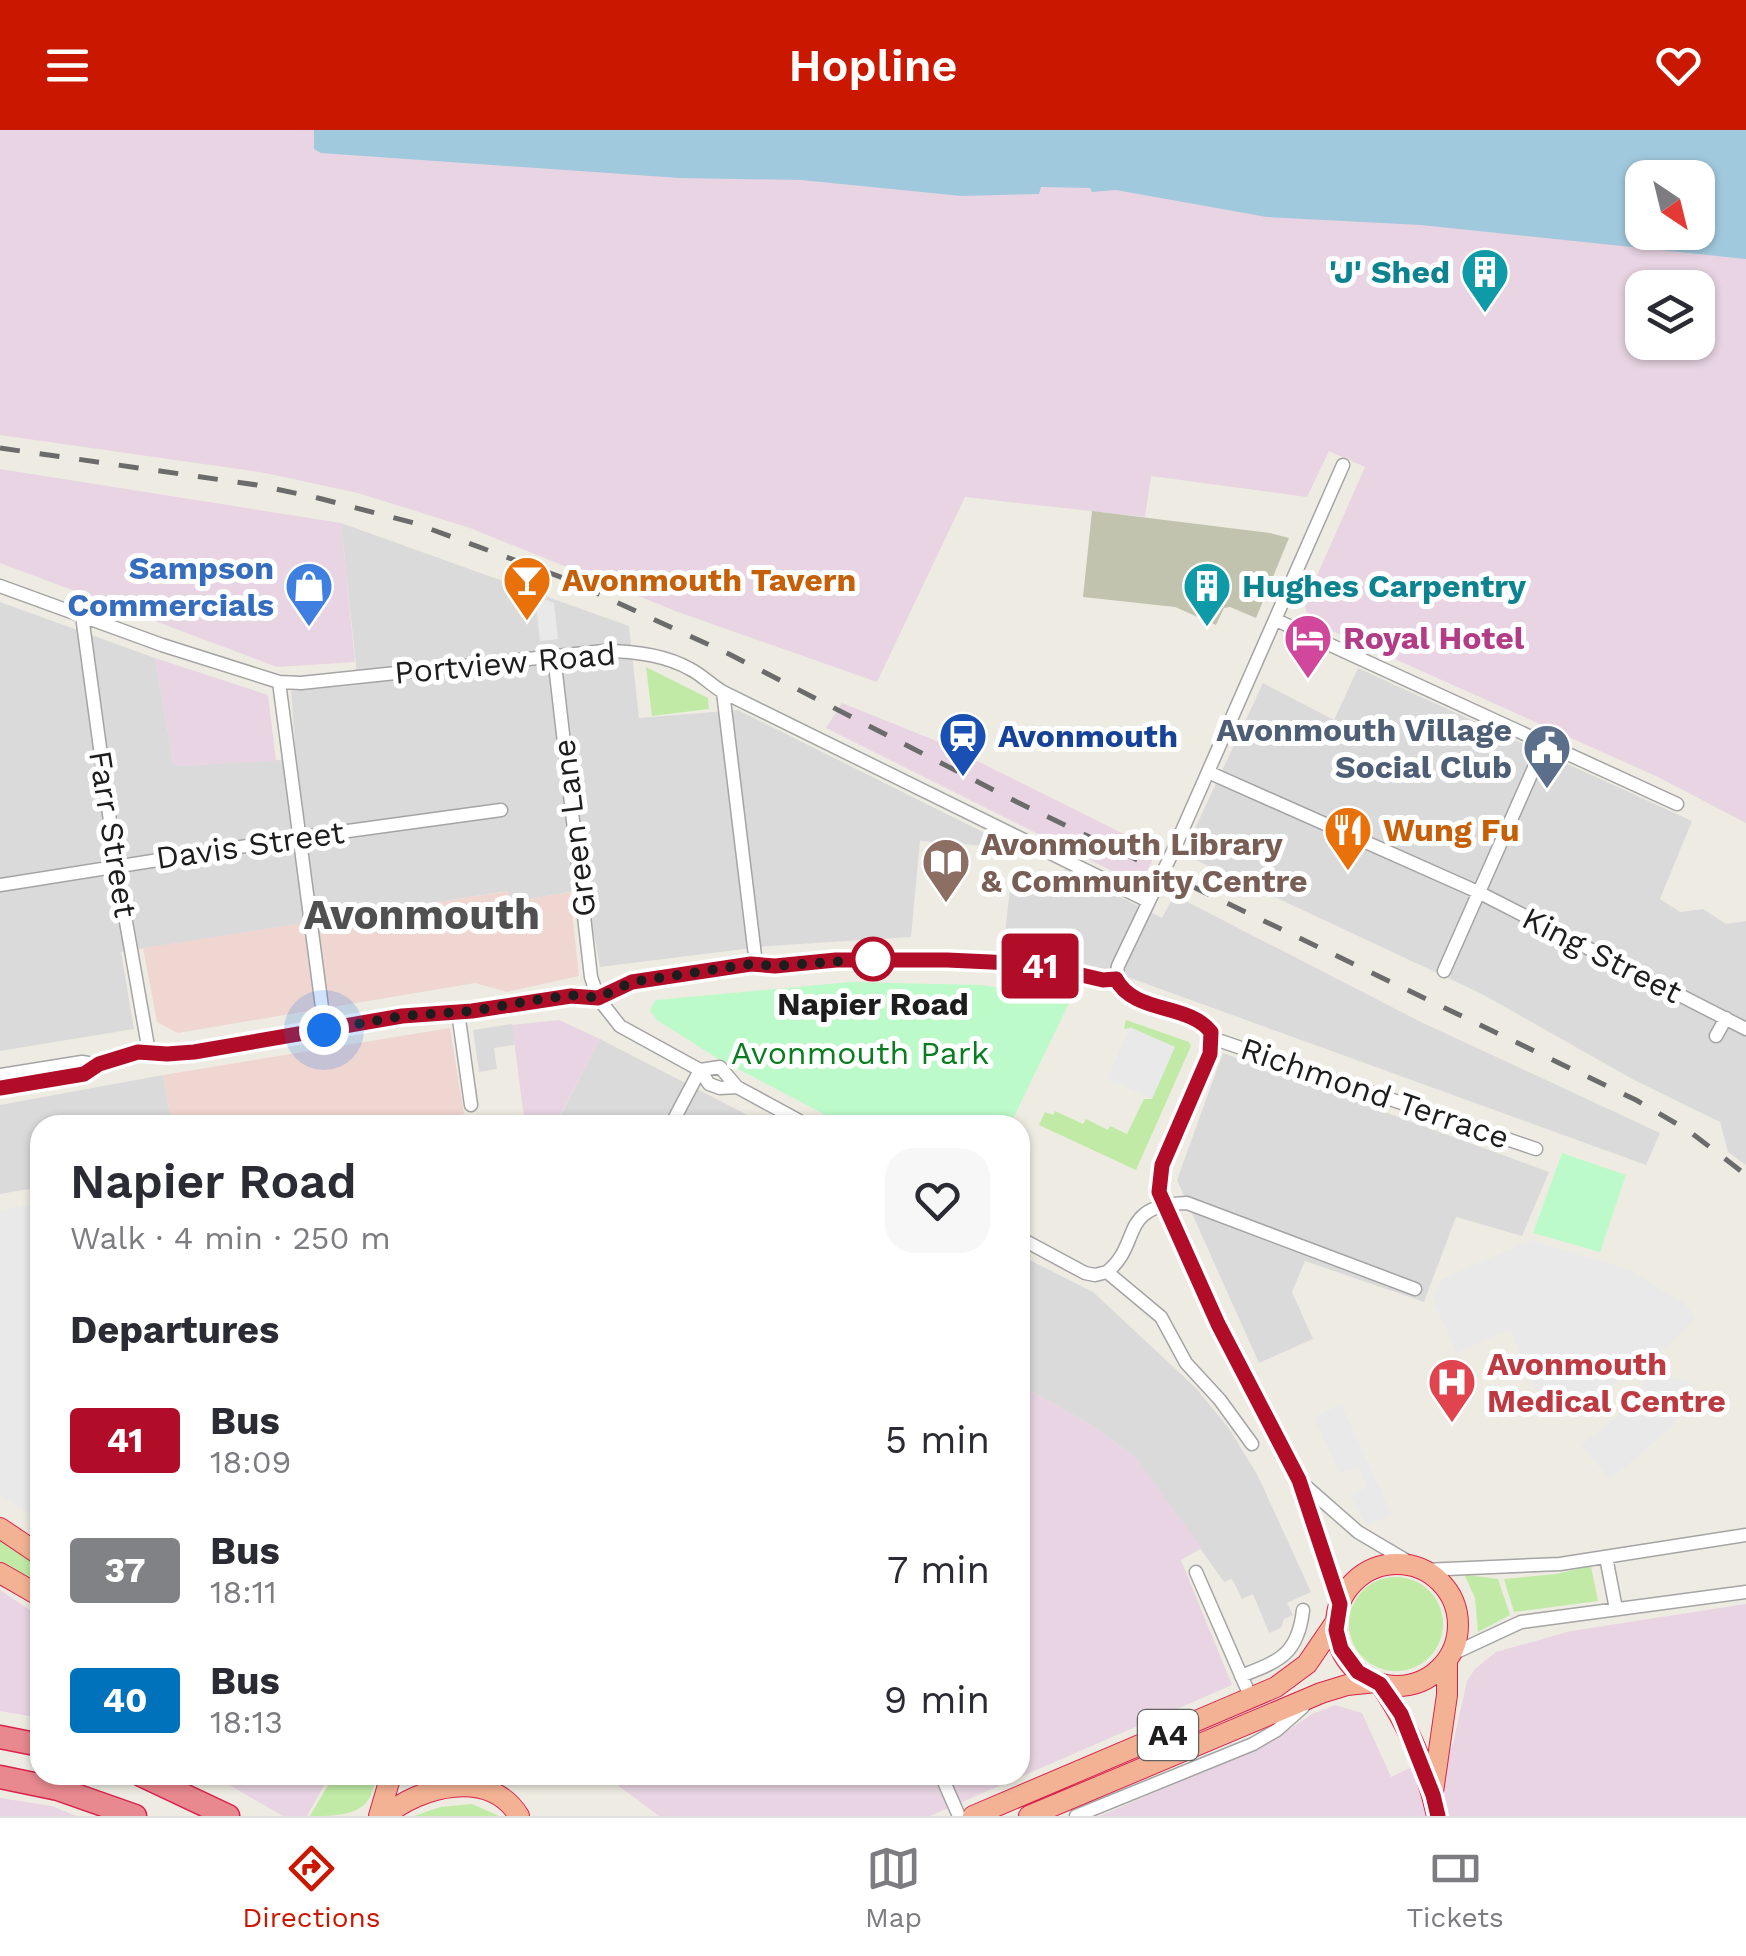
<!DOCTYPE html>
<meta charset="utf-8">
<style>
:root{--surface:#fff;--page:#f7f7f7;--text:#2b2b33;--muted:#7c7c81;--line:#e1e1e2;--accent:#ca1700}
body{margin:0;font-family:"Work Sans",sans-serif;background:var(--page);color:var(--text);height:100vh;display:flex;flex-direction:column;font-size:38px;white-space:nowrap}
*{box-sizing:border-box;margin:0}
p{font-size:32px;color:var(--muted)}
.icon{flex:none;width:55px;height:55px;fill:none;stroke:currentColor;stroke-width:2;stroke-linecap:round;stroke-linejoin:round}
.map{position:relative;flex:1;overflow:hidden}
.sheet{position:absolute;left:30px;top:985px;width:1000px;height:670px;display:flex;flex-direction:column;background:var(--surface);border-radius:30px;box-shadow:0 2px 8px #0004}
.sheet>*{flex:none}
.badge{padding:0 20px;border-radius:8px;font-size:35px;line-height:65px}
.needle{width:65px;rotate:145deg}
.tools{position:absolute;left:1625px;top:30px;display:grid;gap:20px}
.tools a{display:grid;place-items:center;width:90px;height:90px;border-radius:20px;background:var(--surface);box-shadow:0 2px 8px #0004;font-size:50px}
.you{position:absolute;width:50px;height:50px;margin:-25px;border:8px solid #fff;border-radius:50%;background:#1a73e8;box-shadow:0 0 0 15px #1a73e833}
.map>.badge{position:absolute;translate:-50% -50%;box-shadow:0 0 0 5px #fff}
h2{padding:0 40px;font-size:38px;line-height:90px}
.round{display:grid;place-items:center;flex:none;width:105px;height:105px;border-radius:30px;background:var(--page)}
.head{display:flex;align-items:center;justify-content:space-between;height:170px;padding:0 40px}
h1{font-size:48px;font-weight:600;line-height:75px}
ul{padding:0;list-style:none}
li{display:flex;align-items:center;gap:30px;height:130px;padding:0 40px}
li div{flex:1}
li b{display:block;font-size:38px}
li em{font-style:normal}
li .badge{min-width:110px;font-weight:700;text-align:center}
header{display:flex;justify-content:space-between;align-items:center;height:130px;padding:0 40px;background:var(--accent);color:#fff;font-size:45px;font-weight:600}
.tab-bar{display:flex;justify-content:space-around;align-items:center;height:140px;border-top:2px solid var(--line);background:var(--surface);font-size:28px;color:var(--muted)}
.tab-bar a{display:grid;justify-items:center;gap:5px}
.tab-bar .on{color:var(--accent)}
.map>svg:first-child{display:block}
</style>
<header><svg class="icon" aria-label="menu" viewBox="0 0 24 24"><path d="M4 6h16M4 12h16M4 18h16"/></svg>Hopline<svg class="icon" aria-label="heart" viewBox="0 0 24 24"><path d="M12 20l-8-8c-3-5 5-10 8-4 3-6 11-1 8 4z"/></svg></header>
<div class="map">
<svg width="1746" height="1686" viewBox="0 0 1746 1686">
<rect width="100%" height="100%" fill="#eeece2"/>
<path fill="#dbdada" d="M341,393L629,496L639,588L738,580L1015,718L920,711L911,807L769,816L600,837L585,759L510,773L508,761L121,822L134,899L0,921V472L155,528L174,636L296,629L291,561L358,555Z
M1358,538L1692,691L1660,769L1680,782L1703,779L1726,794L1746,791V1035L1728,1022L1720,992L1634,950L1482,864L1183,724L1263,553L1334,590Z
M1065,739L1162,788L1174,765L1421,892L1660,1003L1646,1035L1133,849L1003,821L1010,758L1050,767Z
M512,894L517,910L514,911V915L494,918L497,939L479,942L473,900Z
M600,909L767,995H562L557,992Z
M1223,923L1549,1042L1522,1106L1456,1087L1424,1172L1305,1131L1292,1162L1313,1209L1259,1233L1177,1050Z
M163,945L172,995H40V1057L0,1064V975Z
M1020,1125L1093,1162L1196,1258L1230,1300L1258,1346L1311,1462L1287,1473L1293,1485L1284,1489L1281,1498L1269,1503L1253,1464L1242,1469L1232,1449L1224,1452L1135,1327L1091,1295L1020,1255Z"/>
<path fill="#f0d6d1" d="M509,761L511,772L570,762L579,846L507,862L475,853L178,903L157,892L143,818Z
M450,898L464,984L394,995H172L163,945Z"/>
<path fill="#e8d4e2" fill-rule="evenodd" d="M0,0H1746V693L1658,647L1310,491L1304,475L1365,337L1329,321L1307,367L1151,346L1145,387L965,367L877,552L678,482L470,398L358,363L260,342L0,305ZM1642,48H1698V102H1642ZM1642,158H1698V212H1642Z
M0,339L341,393L355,532L277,537L0,433Z
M155,528L268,565L276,631L174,636Z
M842,573L939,612L1152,718L1156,723L1140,755L826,598Z
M559,890L600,909L557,991L562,995H525L512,895Z
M1020,1255L1091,1295L1135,1327L1202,1418L1181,1430L1232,1555L930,1686H659L604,1645H1020Z
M0,1460L40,1487V1588L0,1581Z
M1746,1474V1686H1100L1271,1612L1312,1584L1335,1575L1362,1583L1391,1647L1452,1618L1467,1551L1475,1539L1496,1522L1571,1501Z
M212,1645H330L307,1686H283Z
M0,1668L52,1676L76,1686H0Z"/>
<path fill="#c1c3ae" d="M1092,381L1270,403L1289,408L1256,488L1230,477L1224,478L1216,495L1175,477L1083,467Z"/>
<path fill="#c0eaa6" d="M646,537L708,568L709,579L652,586Z
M1126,890L1189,912L1191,916L1136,1040L1039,995L1045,982L1053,985L1055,981L1083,994L1086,989L1108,1000L1110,996L1127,1004L1144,969H1152L1131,898L1124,899Z
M0,1407L40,1434V1454L0,1431Z
M1591,1436L1598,1471L1514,1482L1504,1449L1556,1444Z
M1467,1445L1498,1449L1510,1485L1478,1502L1475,1468L1465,1446Z
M1349 1494a47 47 0 1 1 94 0a47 47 0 1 1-94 0Z
M334,1645H375C374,1686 343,1686 310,1686Z
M472,1674L499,1686H414L440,1677Z"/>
<path fill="#bdfac9" d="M850,852L981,855L1071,869L1010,995H845L717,928L657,890L650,880L656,870Z
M1562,1023L1626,1045L1600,1122L1533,1103Z"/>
<path fill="#e9e9e9" d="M535,465L554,473L558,509L540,511Z
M1130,897L1175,917L1152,969L1107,949Z
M40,1073V1165L37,1166L40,1390L0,1365V1080Z
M1531,1110L1630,1140L1685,1174L1696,1188L1637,1244L1546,1286L1510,1199L1457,1223L1432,1168L1442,1149Z
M1650,1238L1695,1255L1673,1296L1610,1350L1581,1315L1636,1272Z
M1341,1274L1392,1385L1366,1396L1350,1365L1367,1357L1359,1337L1339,1343L1314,1287Z"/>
<path fill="#a1c9dd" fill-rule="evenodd" d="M314,0H1746V129L1421,95L1267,87L1116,60L1092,62L1090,58L1041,57L1039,64L962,66L801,50L680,48L321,23L314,19ZM1642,48H1698V102H1642Z"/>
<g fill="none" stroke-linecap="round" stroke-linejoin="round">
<g stroke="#a4a4a4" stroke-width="15">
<path id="minor" d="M0,456L162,515L279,552L301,553L604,521C631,521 665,525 690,539C702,545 711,555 723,562L1148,771
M82,486L116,735L149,922
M1276,490L1677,674
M554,526L591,847L598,868L620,896L700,940L709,954L720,958L737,957
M279,552L325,900
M723,562L756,834
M1208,642L1478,762L1746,899
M0,755L297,708L501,680
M1444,841L1545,613
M1116,849L1118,836L1174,719L1343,335
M1116,849L1131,866L1202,892L1209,898L1212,908L1536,1019
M458,882L471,975
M1716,906L1726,888
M1212,908L1210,923L1162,1035L1159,1062L1217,1193L1299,1350L1340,1474
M700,940L720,937L737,957L807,995
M0,945L82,932L99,935
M0,958L84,944L99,935L139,921L167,924L193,922L402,886L472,881L571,866L598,868L632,853L751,834L775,836L836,831L947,830L1033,834L1103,849H1116
M671,995L700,940
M1020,1108L1085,1143L1095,1145L1107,1142
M1107,1142C1143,1113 1117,1075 1187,1073L1415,1159
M1107,1142L1161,1187L1186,1233L1220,1270L1252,1314
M1301,1352L1358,1402L1417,1437
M1606,1427L1616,1479
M1424,1440L1560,1434L1746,1405
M1196,1442L1251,1568
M1450,1525L1521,1492L1746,1462
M1241,1546C1279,1531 1298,1525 1303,1480
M941,1645L959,1686
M1076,1686L1253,1614L1277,1600L1303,1577"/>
</g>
<g stroke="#dc204b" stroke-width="22">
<path id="trunk" d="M0,1398L40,1425
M1336 1495a61 61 0 1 1 122 0a61 61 0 1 1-122 0Z
M0,1443L40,1466
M1380,1554C1407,1593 1427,1639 1437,1686
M1433,1662L1447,1565V1530
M379,1686L391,1645
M385,1686C420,1656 490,1638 519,1686
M973,1686L1276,1557L1307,1534L1337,1490
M1029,1686L1321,1563L1347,1555L1376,1552"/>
</g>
<g stroke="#dc204b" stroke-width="25">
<path id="motorway" d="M0,1607L40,1615
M141,1645L228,1686
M0,1647L58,1659L135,1686"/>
</g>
<use href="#minor" stroke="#fff" stroke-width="12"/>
<use href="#trunk" stroke="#f3b294" stroke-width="20"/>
<use href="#motorway" stroke="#e8888f" stroke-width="22"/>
<path stroke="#6b6b6b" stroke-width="5" stroke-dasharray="20 20" stroke-linecap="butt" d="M0,318L257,355L318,368L414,393L566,449L729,524L1017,672L1636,970L1689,1001L1746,1045"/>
</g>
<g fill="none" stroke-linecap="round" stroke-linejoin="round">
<g stroke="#fff" stroke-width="22">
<path id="line" d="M0,958L84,944L99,934L138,922L167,924L194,922L402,886L472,881L571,866L598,868L632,852L751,834L775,836L836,830H947L1034,834L1103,850L1116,849C1134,884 1189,873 1211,902L1210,924L1162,1035L1159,1062L1218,1194L1299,1350L1340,1474L1336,1500L1341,1519L1358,1542L1380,1554L1401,1584L1433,1665L1438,1686"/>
</g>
<use href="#line" stroke="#b10d28" stroke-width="15"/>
<path stroke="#1d1d1d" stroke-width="10" stroke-dasharray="0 18" d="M324,900L402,886L472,881L548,868L577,865L598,868L632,852L751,834L775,836L873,829"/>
</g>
<defs>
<g id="building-pin" transform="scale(2.5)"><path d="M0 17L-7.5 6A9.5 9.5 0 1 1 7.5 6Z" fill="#0f9aa8" stroke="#fff"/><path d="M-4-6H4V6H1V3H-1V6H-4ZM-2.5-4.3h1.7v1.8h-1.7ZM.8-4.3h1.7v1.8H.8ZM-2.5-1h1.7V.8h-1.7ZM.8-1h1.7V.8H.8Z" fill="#fff"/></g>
<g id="bar-pin" transform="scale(2.5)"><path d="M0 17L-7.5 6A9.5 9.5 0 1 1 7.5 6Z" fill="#e8710a" stroke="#fff"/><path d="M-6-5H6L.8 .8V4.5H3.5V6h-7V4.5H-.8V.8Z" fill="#fff"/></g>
<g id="shop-pin" transform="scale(2.5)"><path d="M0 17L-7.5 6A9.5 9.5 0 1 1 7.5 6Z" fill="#3f7fe0" stroke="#fff"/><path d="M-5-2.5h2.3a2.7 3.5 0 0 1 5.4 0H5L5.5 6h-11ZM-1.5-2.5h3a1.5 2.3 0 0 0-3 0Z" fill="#fff"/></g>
<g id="hotel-pin" transform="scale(2.5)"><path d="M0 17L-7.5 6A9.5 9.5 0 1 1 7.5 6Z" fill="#d1479c" stroke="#fff"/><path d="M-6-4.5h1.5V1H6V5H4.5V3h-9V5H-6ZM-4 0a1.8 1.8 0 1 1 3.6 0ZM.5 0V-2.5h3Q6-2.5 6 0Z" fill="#fff"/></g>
<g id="station-pin" transform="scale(2.5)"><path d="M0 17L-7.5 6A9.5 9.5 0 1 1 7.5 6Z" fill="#1a4fb4" stroke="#fff"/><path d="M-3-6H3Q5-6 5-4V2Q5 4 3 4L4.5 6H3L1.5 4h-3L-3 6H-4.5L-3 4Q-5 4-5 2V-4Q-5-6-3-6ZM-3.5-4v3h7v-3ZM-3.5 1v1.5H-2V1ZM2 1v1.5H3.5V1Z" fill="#fff"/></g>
<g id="civic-pin" transform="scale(2.5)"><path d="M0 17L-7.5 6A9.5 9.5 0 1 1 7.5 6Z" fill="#5c6f8a" stroke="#fff"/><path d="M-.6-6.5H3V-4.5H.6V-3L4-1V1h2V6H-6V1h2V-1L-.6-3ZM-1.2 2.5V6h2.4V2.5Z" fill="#fff"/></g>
<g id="restaurant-pin" transform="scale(2.5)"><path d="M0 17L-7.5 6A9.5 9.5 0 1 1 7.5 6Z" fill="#e8710a" stroke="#fff"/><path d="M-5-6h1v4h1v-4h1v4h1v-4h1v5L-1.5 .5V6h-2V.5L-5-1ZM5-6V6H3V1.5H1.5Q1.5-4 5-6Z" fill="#fff"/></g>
<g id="library-pin" transform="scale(2.5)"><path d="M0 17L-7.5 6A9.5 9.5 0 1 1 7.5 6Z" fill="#8d6e63" stroke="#fff"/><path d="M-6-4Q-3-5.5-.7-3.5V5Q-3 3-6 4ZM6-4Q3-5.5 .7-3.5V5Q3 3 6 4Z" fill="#fff"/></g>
<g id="hospital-pin" transform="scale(2.5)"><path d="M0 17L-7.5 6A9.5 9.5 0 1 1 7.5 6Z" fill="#e0444e" stroke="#fff"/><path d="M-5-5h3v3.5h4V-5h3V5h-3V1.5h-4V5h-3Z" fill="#fff"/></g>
</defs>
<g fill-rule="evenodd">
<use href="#building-pin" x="1485" y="142"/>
<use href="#bar-pin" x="527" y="450"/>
<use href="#shop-pin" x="309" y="456"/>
<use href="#building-pin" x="1207" y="456"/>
<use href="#hotel-pin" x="1308" y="508"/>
<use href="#station-pin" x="963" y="606"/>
<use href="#civic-pin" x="1547" y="618"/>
<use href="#restaurant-pin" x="1348" y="700"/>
<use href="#library-pin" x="946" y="732"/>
<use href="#hospital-pin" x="1452" y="1252"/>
</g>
<circle fill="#fff" stroke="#b10d28" stroke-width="5" cx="873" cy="829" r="20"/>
<g text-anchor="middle" stroke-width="10" stroke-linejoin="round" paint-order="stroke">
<rect fill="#fff" stroke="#616161" stroke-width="2.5" x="1138" y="1580" width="60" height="50" rx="8"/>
<g font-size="30" font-weight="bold" fill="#1d1d1d">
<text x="1168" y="1615">A4</text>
</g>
<g font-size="32" font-weight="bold" fill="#0d838f" stroke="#fff" text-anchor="end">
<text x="1450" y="153">'J' Shed</text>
<text x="1242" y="467" text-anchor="start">Hughes Carpentry</text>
</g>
<g font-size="32" font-weight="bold" fill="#366cbe" stroke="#fff" text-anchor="end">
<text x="274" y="449">Sampson<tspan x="274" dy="37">Commercials</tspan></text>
</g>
<g font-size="32" font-weight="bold" fill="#c56008" stroke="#fff" text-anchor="start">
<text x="562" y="461">Avonmouth Tavern</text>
<text x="1383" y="711">Wung Fu</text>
</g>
<g font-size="32" font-weight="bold" fill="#b23c85" stroke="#fff" text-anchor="start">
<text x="1343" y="519">Royal Hotel</text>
</g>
<g font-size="32" fill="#1d1d1d" stroke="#fff">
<text transform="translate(505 533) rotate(-5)" y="11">Portview Road</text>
<text transform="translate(574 698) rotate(-97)" y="11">Green Lane</text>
<text transform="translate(113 704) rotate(81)" y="11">Farr Street</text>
<text transform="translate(250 715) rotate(-8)" y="11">Davis Street</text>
<text transform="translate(1602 825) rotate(27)" y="11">King Street</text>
<text transform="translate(1375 963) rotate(19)" y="11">Richmond Terrace</text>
</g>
<g font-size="32" font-weight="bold" fill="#4e5e75" stroke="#fff" text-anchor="end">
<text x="1512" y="611">Avonmouth Village<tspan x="1512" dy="37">Social Club</tspan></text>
</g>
<g font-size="32" font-weight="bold" fill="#164399" stroke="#fff" text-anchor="start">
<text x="998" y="617">Avonmouth</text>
</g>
<g font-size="32" font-weight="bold" fill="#785e54" stroke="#fff" text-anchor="start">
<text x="981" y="725">Avonmouth Library<tspan x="981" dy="37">&amp; Community Centre</tspan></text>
</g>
<g font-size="32" font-weight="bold" fill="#1d1d1d" stroke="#fff">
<text x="873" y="885">Napier Road</text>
</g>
<g font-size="32" fill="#097d20" stroke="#fff">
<text x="860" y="934">Avonmouth Park</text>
</g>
<g font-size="32" font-weight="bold" fill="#be3a42" stroke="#fff" text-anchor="start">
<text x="1487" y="1245">Avonmouth<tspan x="1487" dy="37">Medical Centre</tspan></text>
</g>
<g font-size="42" font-weight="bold" fill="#505050" stroke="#fff">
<text x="422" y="799">Avonmouth</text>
</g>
</g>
</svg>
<div class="tools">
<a><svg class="needle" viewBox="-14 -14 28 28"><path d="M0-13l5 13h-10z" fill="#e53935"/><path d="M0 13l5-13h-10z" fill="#7c7c81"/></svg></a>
<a><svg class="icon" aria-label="layers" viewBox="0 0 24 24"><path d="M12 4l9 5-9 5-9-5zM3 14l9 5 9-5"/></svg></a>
</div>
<div class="you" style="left:324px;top:900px"></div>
<b class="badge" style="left:1040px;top:836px;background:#b10d28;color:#fff">41</b>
<section class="sheet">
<div class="head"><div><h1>Napier Road</h1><p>Walk · 4 min · 250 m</p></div><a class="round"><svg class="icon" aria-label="heart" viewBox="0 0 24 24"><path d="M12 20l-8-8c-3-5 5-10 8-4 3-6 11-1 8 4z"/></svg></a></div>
<h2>Departures</h2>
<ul>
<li><span class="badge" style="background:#b10d28;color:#fff">41</span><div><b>Bus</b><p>18:09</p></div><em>5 min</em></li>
<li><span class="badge" style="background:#808285;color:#fff">37</span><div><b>Bus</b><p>18:11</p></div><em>7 min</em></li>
<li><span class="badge" style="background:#0072bc;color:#fff">40</span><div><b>Bus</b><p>18:13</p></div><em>9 min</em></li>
</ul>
</section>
</div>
<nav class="tab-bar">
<a class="on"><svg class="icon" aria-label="directions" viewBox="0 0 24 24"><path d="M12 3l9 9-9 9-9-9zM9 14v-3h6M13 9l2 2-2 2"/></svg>Directions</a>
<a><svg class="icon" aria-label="map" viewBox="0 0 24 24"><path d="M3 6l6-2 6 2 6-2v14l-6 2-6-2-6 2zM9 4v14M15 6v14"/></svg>Map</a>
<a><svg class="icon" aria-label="tickets" viewBox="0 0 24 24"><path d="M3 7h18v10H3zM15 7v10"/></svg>Tickets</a>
</nav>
